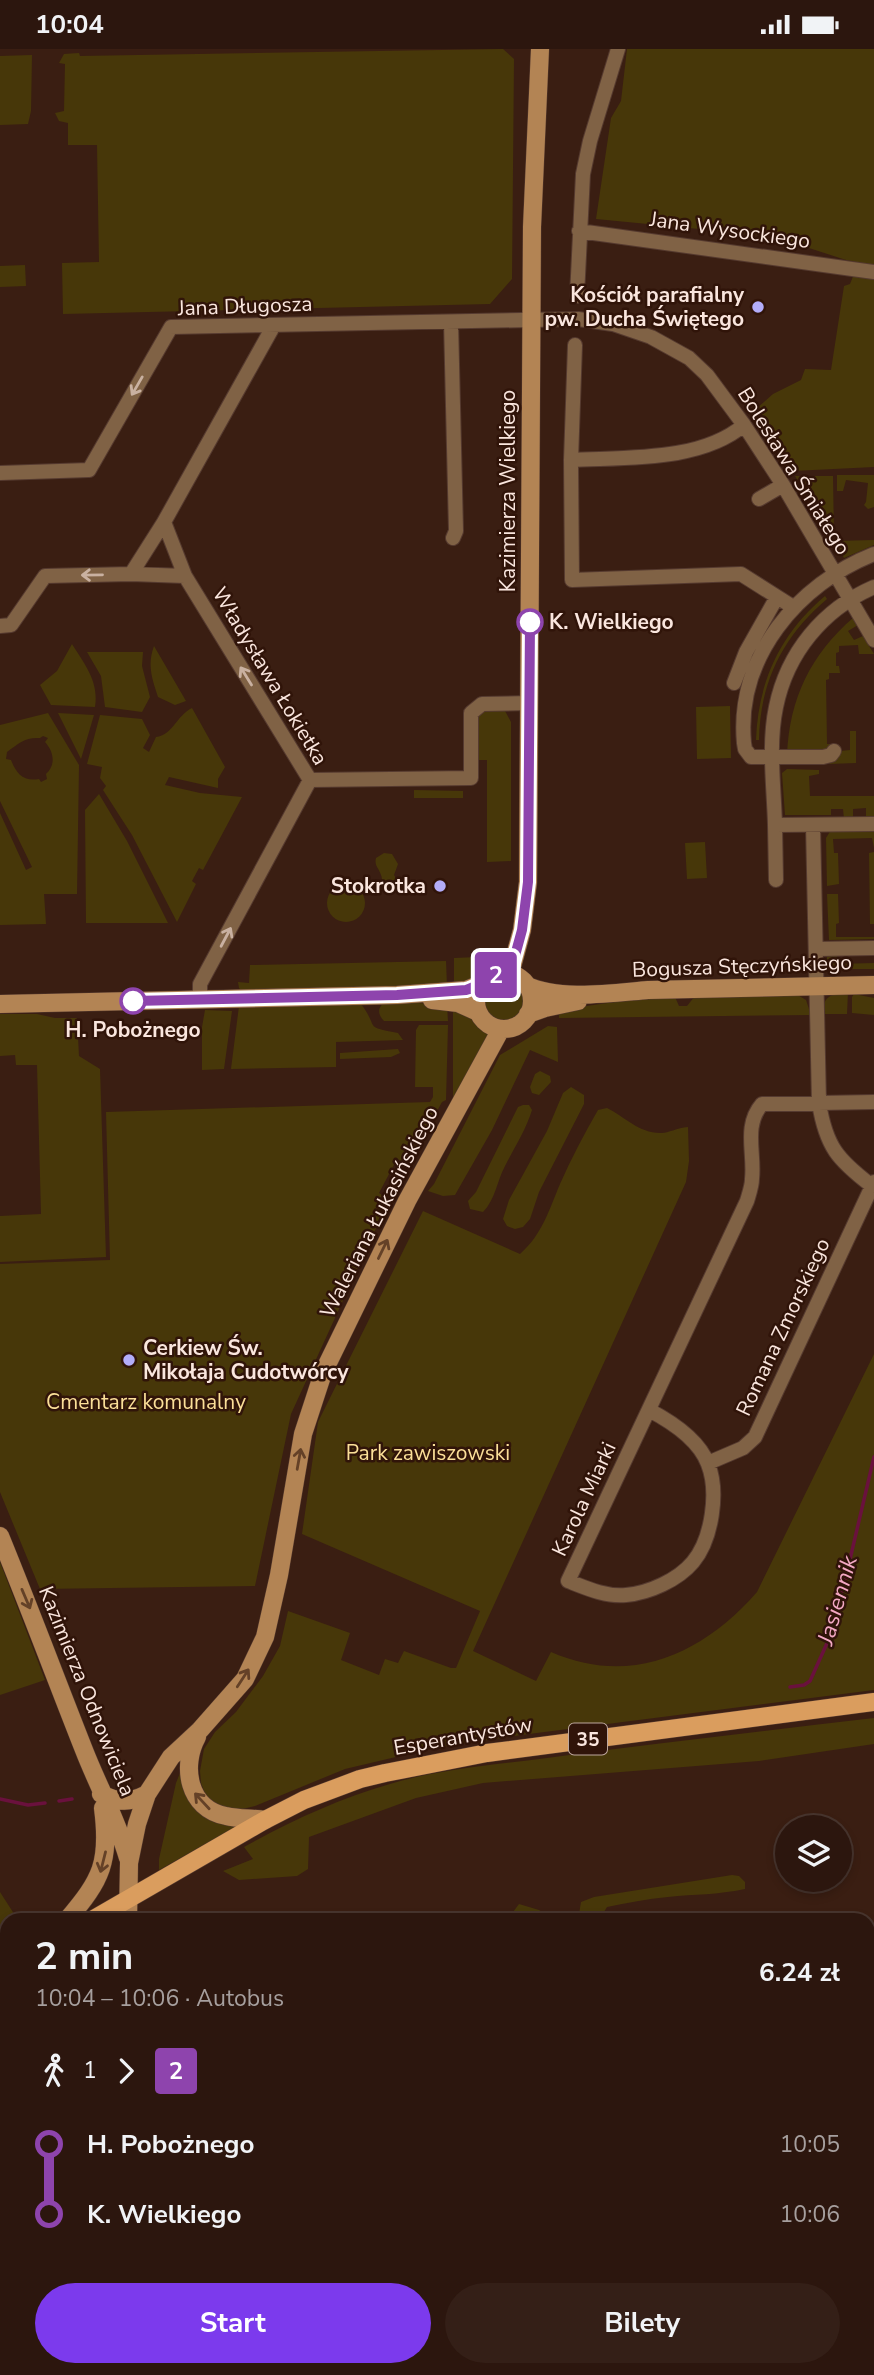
<!DOCTYPE html>
<html lang="pl">
<meta charset="utf-8">
<style>
:root{--surface:#2c160e;--page:#341f17;--text:#f1f3f6;--muted:#a69f9e;--line:#48352e;--accent:#7c3aed}
body{margin:0;font-family:"Nunito Sans",sans-serif;background:var(--page);color:var(--text);height:100vh;display:flex;flex-direction:column;font-size:26px;white-space:nowrap}
*{box-sizing:border-box;margin:0}
p{font-size:23px;color:var(--muted)}
.icon{flex:none;width:38px;height:38px;fill:none;stroke:currentColor;stroke-width:2;stroke-linecap:round;stroke-linejoin:round}
.map{position:relative;flex:1;overflow:hidden}
.side{position:absolute;left:0px;top:1864px;width:875px;height:464px;display:flex;flex-direction:column;background:var(--surface);border-radius:21px 21px 0 0;box-shadow:0 4px 10px #0003,0 0 0 2px var(--line)}
.side>*{flex:none}
.badge{padding:0 14px;border-radius:5px;font-size:24px;line-height:46px}
.buttons{position:absolute;left:775px;top:1766px;display:grid;gap:14px}
.buttons a{display:grid;place-items:center;width:77px;height:77px;border-radius:50%;background:var(--surface);box-shadow:0 4px 10px #0003,0 0 0 2px var(--line);font-size:35px}
.map>.badge{position:absolute;translate:-50% -50%;box-shadow:0 0 0 4px #fff}
.legs{display:flex;align-items:center;gap:10px;height:77px;padding:0 35px;font-size:23px}
.legs p{margin-inline-start:auto}
.head{display:flex;align-items:center;justify-content:space-between;height:119px;padding:0 35px}
h1{font-size:38px;font-weight:700;line-height:52px}
.cta{display:flex;gap:14px;margin-top:auto;padding:14px 35px}
.cta a{flex:1;height:80px;border-radius:42px;background:var(--accent);color:#fff;font-size:28px;font-weight:700;line-height:80px;text-align:center}
.cta a+a{background:var(--page);color:var(--text)}
ul{padding:0 35px;list-style:none}
li{display:flex;align-items:center;gap:24px;height:70px;font-size:26px}
li i{display:grid;place-items:center;width:10px;height:100%;margin:0 9px;background:currentColor}
li i::after{content:'';width:18px;height:18px;margin:-9px;border:5px solid;border-radius:50%;background:var(--surface)}
li p{margin-inline-start:auto}
li:first-child i{background:linear-gradient(#0000 50%,currentColor 0)}
li:last-child i{background:linear-gradient(currentColor 50%,#0000 0)}
.status{display:flex;justify-content:space-between;align-items:center;height:49px;padding:0 35px;background:var(--surface);direction:ltr}
.status svg{height:19px;fill:currentColor}
.map>svg:first-child{display:block}
</style>
<div class="status"><b>10:04</b><svg viewBox="0 0 49 12"><path d="M0 12V9h3v3zM5 12V6h3v6zM10 12V3h3v9zM15 12V0h3v12zM26 1h20v11H26zM47 4h2v5h-2z"/></svg></div>
<div class="map">
<svg width="874" height="2326" viewBox="0 0 874 2326">
<rect width="100%" height="100%" fill="#3a1e12"/>
<path fill="#473709" fill-rule="evenodd" d="M503,0L514,10L512,230L490,255L63,265L62,214L99,213L97,96H68V74L59,72L55,64L64,62L65,15L59,14L64,5L79,4L80,7Z
M627,0H874V216L846,211L772,187L596,170L611,69L621,52Z
M32,6L31,62L28,75L0,76V7Z
M25,216L26,237L0,238V217Z
M854,225L874,228V418L793,422L757,359L773,345L801,331L805,320L831,321L844,237L850,235Z
M837,426H874V458L868,460L864,456L866,453L868,434L846,431L843,442H837Z
M795,427H833L834,488H831Z
M874,491V496L844,509L835,492Z
M825,547L827,550C783,587 760,633 759,691H756C758,633 780,585 825,547Z
M853,569L858,576L848,582L854,591L863,587L874,605H859L858,596L839,597V603L836,604V617H839L840,624H829V630L826,631L827,695H830V702L787,706C789,650 811,605 853,569Z
M72,595C85,616 99,632 95,658L51,656L40,636L57,622Z
M154,597L186,652L175,656L158,648C152,630 147,616 154,597Z
M87,603H143L142,617L150,648L142,663L105,658L101,627Z
M730,657L731,709L697,710L696,658Z
M192,659L225,718L218,730V739L169,728L165,736L200,744L242,748L203,821L199,819L192,832L196,835L177,873L132,786L103,741L106,737L100,729L102,718L87,715L100,666L142,670L150,686L143,699L149,703L156,688C173,686 176,667 192,659Z
M504,660L511,673V812L487,813V711H476V668L481,662Z
M48,664L79,716L77,845H44L46,875L0,876V764L26,821L32,818L0,752V676ZM43,687L48,689L45,693C54,703 56,716 46,725L47,730L41,733L39,730C23,733 16,724 11,711L6,710L7,703C19,694 25,688 40,689Z
M58,664L94,666L81,710Z
M850,682H856V714L829,715L835,711L840,702L850,701Z
M787,720L819,721V725L809,727L810,747H874V769H866V759L853,760V769L844,770L843,760H831V766H785L782,724Z
M414,741L463,742V749H414Z
M99,745L127,792L168,874H86L85,761Z
M874,780V799L872,789L833,790L834,804H838L839,835L827,837L826,789L831,781Z
M705,793L707,829L687,830L685,794Z
M874,803V875H870L869,804Z
M384,804L392,805L398,815L394,826L399,834L394,841L384,839C381,834 383,831 381,826C379,819 374,817 376,809Z
M327 854a19 19 0 1 1 38 0a19 19 0 1 1-38 0Z
M827,845H838L839,874L836,875V888H874V890L829,891Z
M837,905L838,915L874,914V920H841L827,914V906Z
M502,907L506,908C495,923 471,931 454,937V909Z
M446,912L447,937L242,942L239,939L238,933L249,934L250,916Z
M483 952a21 21 0 1 1 42 0a21 21 0 1 1-42 0Z
M848,943L847,965H822C823,948 831,944 848,943Z
M796,945L806,951L811,966L559,969V961L642,949L675,948L679,957H687L695,947Z
M854,945L874,949V966L852,964V948Z
M389,952L447,956L448,972H384C376,964 378,955 389,952Z
M361,955C380,980 362,977 398,984L403,991L336,993V1018L231,1020L239,957Z
M453,957L469,964L477,976L490,986L453,1052Z
M205,961L232,962L224,1020L202,1021V978Z
M0,965H37L55,969H77L79,1007L100,1020L106,1208L0,1213V1167L41,1165L37,1016H16L15,1006L0,1007Z
M419,976H448L446,1051L442,1053L408,1115L397,1110L379,1144L389,1151L291,1365L255,1537L40,1540L0,1443V1215L110,1211L106,1063L430,1053L433,1048V1038H415L416,981Z
M548,977L557,978L558,1013L530,1001L492,1081L455,1146L443,1147L428,1142L434,1135L500,1006Z
M398,1000L400,1004L391,1008L340,1010V1004Z
M540,1022L550,1027L551,1033L539,1046L532,1044L530,1038L535,1025Z
M571,1038L584,1046V1055L539,1143L530,1170L523,1178L515,1180L507,1177L503,1170L509,1151L547,1082L563,1044Z
M523,1056H529L532,1061C526,1081 514,1099 505,1117C497,1132 495,1151 483,1163L470,1160L468,1152L476,1143L518,1058Z
M607,1059C625,1068 640,1085 662,1084C668,1084 677,1079 688,1078L689,1112L686,1133L473,1602L536,1632L551,1603C631,1638 703,1605 757,1543L874,1305V1641L521,1686L434,1699L345,1720L255,1757L238,1761L227,1759L214,1753L206,1747L201,1734L200,1722L204,1700L215,1683L236,1663L263,1627L280,1597L288,1562L350,1584L341,1611L379,1626L385,1610L398,1614L404,1602L451,1619H456L480,1562L302,1485L318,1373L423,1162L520,1205C542,1186 549,1161 560,1135C571,1110 584,1085 598,1061Z
M0,1513L45,1631L0,1646Z
M874,1669V1695L759,1712L483,1734L416,1749L309,1788L308,1820L297,1827L239,1831L223,1822L253,1810L244,1798C291,1772 338,1750 390,1735C440,1720 495,1716 547,1709C656,1694 765,1682 874,1669Z
M182,1719L184,1733L241,1775L159,1821V1810L176,1734Z
M732,1826L739,1827L745,1833V1840C717,1846 695,1845 668,1848C647,1850 627,1854 607,1858L599,1871H578L581,1853L594,1848Z
M0,1843L18,1871H7V1882L0,1886Z
M519,1855L539,1861L555,1871H515L513,1863Z
M868,2131H874V2186H868Z
M868,2235L874,2241V2295H868Z"/>
<g fill="none" stroke-linecap="round" stroke-linejoin="round">
<path stroke="#6a113d" stroke-width="3.5" d="M790,1638L804,1636L810,1632L828,1592L847,1523L874,1408
M0,1750L28,1756L45,1754
M59,1752L72,1750"/>
<g stroke="#553a2f" stroke-width="16">
<path id="street" d="M579,182L874,223
M577,247L583,125L590,92L618,0
M451,273L456,482L453,489
M744,376C700,413 626,408 571,411L572,531L741,525L793,558
M571,411L575,296
M0,424L89,421L171,278L578,270L613,275L651,288L689,309L707,326L744,376L783,436L874,591
M759,450L783,436
M164,473L274,276
M131,525L164,473L185,527L310,731L200,935V950
M874,538C823,560 787,604 776,658C768,696 774,738 775,776L874,775
M0,577L11,576L45,527L131,525L185,527
M734,634L746,603L777,548
M834,702L831,706L823,708H751L745,700L744,694C736,608 798,535 874,505
M310,731L471,729V664L482,655L530,654
M775,776L776,831
M813,776L819,1054C826,1098 838,1111 872,1137
M816,900L874,899
M649,1361C670,1372 699,1391 708,1415C719,1443 712,1490 693,1513C678,1531 649,1544 626,1546C606,1548 586,1539 568,1532L747,1152C749,1145 752,1137 752,1130C755,1104 743,1077 762,1055L874,1053
M708,1414L743,1399L755,1388L874,1133
M0,2061L7,2058
M868,2073L874,2066
M868,2086L874,2099
M0,2210H7
M868,2301H874
M632,2326L633,2320"/>
</g>
<g stroke="#553a2f" stroke-width="19">
<path id="secondary" d="M476 952a28 28 0 1 1 56 0a28 28 0 1 1-56 0Z
M510,925L522,881L528,833L532,178L540,0
M526,936C558,952 612,944 648,941L874,936
M432,951L458,954L478,963
M0,955L397,946L466,941L483,934
M528,965L545,959L578,952
M0,1487C29,1558 56,1630 84,1701C98,1737 117,1771 128,1809
M197,1688C181,1717 188,1760 226,1767C239,1770 252,1769 265,1771
M101,1745C120,1754 129,1754 147,1745
M67,1871C102,1830 110,1813 103,1759
M128,1871L129,1814L137,1775L147,1745L171,1708L200,1681L245,1630L265,1588L279,1526L303,1385L323,1324L407,1152L501,980
M98,2326V2320"/>
</g>
<g stroke="#553a2f" stroke-width="19">
<path id="primary" d="M92,1871L265,1771L304,1751L360,1730L385,1724L487,1704L874,1653
M0,1923L7,1919"/>
</g>
<use href="#street" stroke="#806245" stroke-width="14"/>
<use href="#secondary" stroke="#b38454" stroke-width="18"/>
<use href="#primary" stroke="#da9d5e" stroke-width="18"/>
</g>
<defs><path id="oneway-shaft" d="M-6 0H5M1.5-3L5.5 0L1.5 3" fill="none" stroke-width="1.6" stroke-linecap="round" stroke-linejoin="round" transform="scale(1.75)"/></defs>
<g stroke="#c9b1a1">
<use href="#oneway-shaft" transform="translate(137 337) rotate(120)"/>
<use href="#oneway-shaft" transform="translate(92 526) rotate(179)"/>
<use href="#oneway-shaft" transform="translate(246 627) rotate(-122)"/>
<use href="#oneway-shaft" transform="translate(226 888) rotate(-62)"/>
</g>
<g stroke="#644127">
<use href="#oneway-shaft" transform="translate(383 1200) rotate(-64)"/>
<use href="#oneway-shaft" transform="translate(299 1410) rotate(-80)"/>
<use href="#oneway-shaft" transform="translate(26 1550) rotate(67)"/>
<use href="#oneway-shaft" transform="translate(243 1629) rotate(-57)"/>
<use href="#oneway-shaft" transform="translate(202 1752) rotate(-133)"/>
<use href="#oneway-shaft" transform="translate(103 1813) rotate(104)"/>
</g>
<g fill="none" stroke-linecap="round" stroke-linejoin="round">
<g stroke="#fff" stroke-width="16">
<path id="line-1" d="M133,952L397,946L466,941C482,936 492,925 510,925L522,881L528,833L530,573"/>
</g>
<use href="#line-1" stroke="#8e44ad" stroke-width="10"/>
</g>
<g fill="#b3adf9" stroke="#301409" stroke-width="2.5">
<circle cx="758" cy="258" r="7"/>
<circle cx="440" cy="837" r="7"/>
<circle cx="129" cy="1311" r="7"/>
</g>
<g fill="#fff" stroke="#8e44ad" stroke-width="3.5">
<circle cx="530" cy="573" r="12"/>
<circle cx="133" cy="952" r="12"/>
</g>
<g text-anchor="middle" stroke-width="5" stroke-linejoin="round" paint-order="stroke">
<rect fill="#301409" stroke="#bda79e" stroke-width="2" x="569" y="1674.5" width="38" height="31" rx="5"/>
<g font-size="19" font-weight="bold" fill="#fae6de">
<text x="588" y="1697">35</text>
</g>
<g font-size="21" fill="#fae6de" stroke="#301409">
<text transform="translate(730 181) rotate(8)" y="7">Jana Wysockiego</text>
<text transform="translate(245 257) rotate(-2)" y="7">Jana Długosza</text>
<text transform="translate(794 422) rotate(58)" y="7">Bolesława Śmiałego</text>
<text transform="translate(508 442) rotate(-90)" y="7">Kazimierza Wielkiego</text>
<text transform="translate(270 627) rotate(59)" y="7">Władysława Łokietka</text>
<text transform="translate(742 917) rotate(-2)" y="7">Bogusza Stęczyńskiego</text>
<text transform="translate(379 1163) rotate(-63)" y="7">Waleriana Łukasińskiego</text>
<text transform="translate(783 1278) rotate(-65)" y="7">Romana Zmorskiego</text>
<text transform="translate(584 1450) rotate(-65)" y="7">Karola Miarki</text>
<text transform="translate(87 1642) rotate(68)" y="7">Kazimierza Odnowiciela</text>
<text transform="translate(463 1687) rotate(-10)" y="7">Esperantystów</text>
</g>
<g font-size="21" font-weight="bold" fill="#fae6de" stroke="#301409" text-anchor="end">
<text x="744" y="253">Kościół parafialny<tspan x="744" dy="24">pw. Ducha Świętego</tspan></text>
<text x="426" y="844">Stokrotka</text>
<text x="143" y="1306" text-anchor="start">Cerkiew Św.<tspan x="143" dy="24">Mikołaja Cudotwórcy</tspan></text>
</g>
<g font-size="21" font-weight="bold" fill="#fae6de" stroke="#301409" text-anchor="start">
<text x="549" y="580">K. Wielkiego</text>
<text x="133" y="988" text-anchor="middle">H. Pobożnego</text>
</g>
<g font-size="21" fill="#fbdf98" stroke="#301409">
<text x="146" y="1360">Cmentarz komunalny</text>
<text x="428" y="1411">Park zawiszowski</text>
</g>
<g font-size="23" font-style="italic" fill="#f3a8c3" stroke="#301409">
<text transform="translate(837 1551) rotate(-74)" y="8">Jasiennik</text>
</g>
</g>
</svg>
<div class="buttons">
<a><svg class="icon" aria-label="layers" viewBox="0 0 24 24"><path d="M12 4l9 5-9 5-9-5zM3 14l9 5 9-5"/></svg></a>
</div>
<b class="badge" style="left:496px;top:926px;background:#8e44ad;color:#fff">2</b>
<section class="side">
<div class="head"><div><h1>2 min</h1><p>10:04 – 10:06 · Autobus</p></div><b>6.24 zł</b></div>
<div class="legs"><svg class="icon" aria-label="walk" viewBox="0 0 24 24"><circle cx="13" cy="4" r="2"/><path d="M13 8l-2 6 4 7M11 14l-3 7M7 12l3-4h3l4 4"/></svg>1<svg class="icon" aria-label="forward" viewBox="0 0 24 24"><path d="M9 5l7 7-7 7"/></svg><b class="badge" style="background:#8e44ad;color:#fff">2</b></div>
<ul>
<li><i style="color:#8e44ad"></i><b>H. Pobożnego</b><p>10:05</p></li>
<li><i style="color:#8e44ad"></i><b>K. Wielkiego</b><p>10:06</p></li>
</ul>
<div class="cta"><a>Start</a><a>Bilety</a></div>
</section>
</div>
